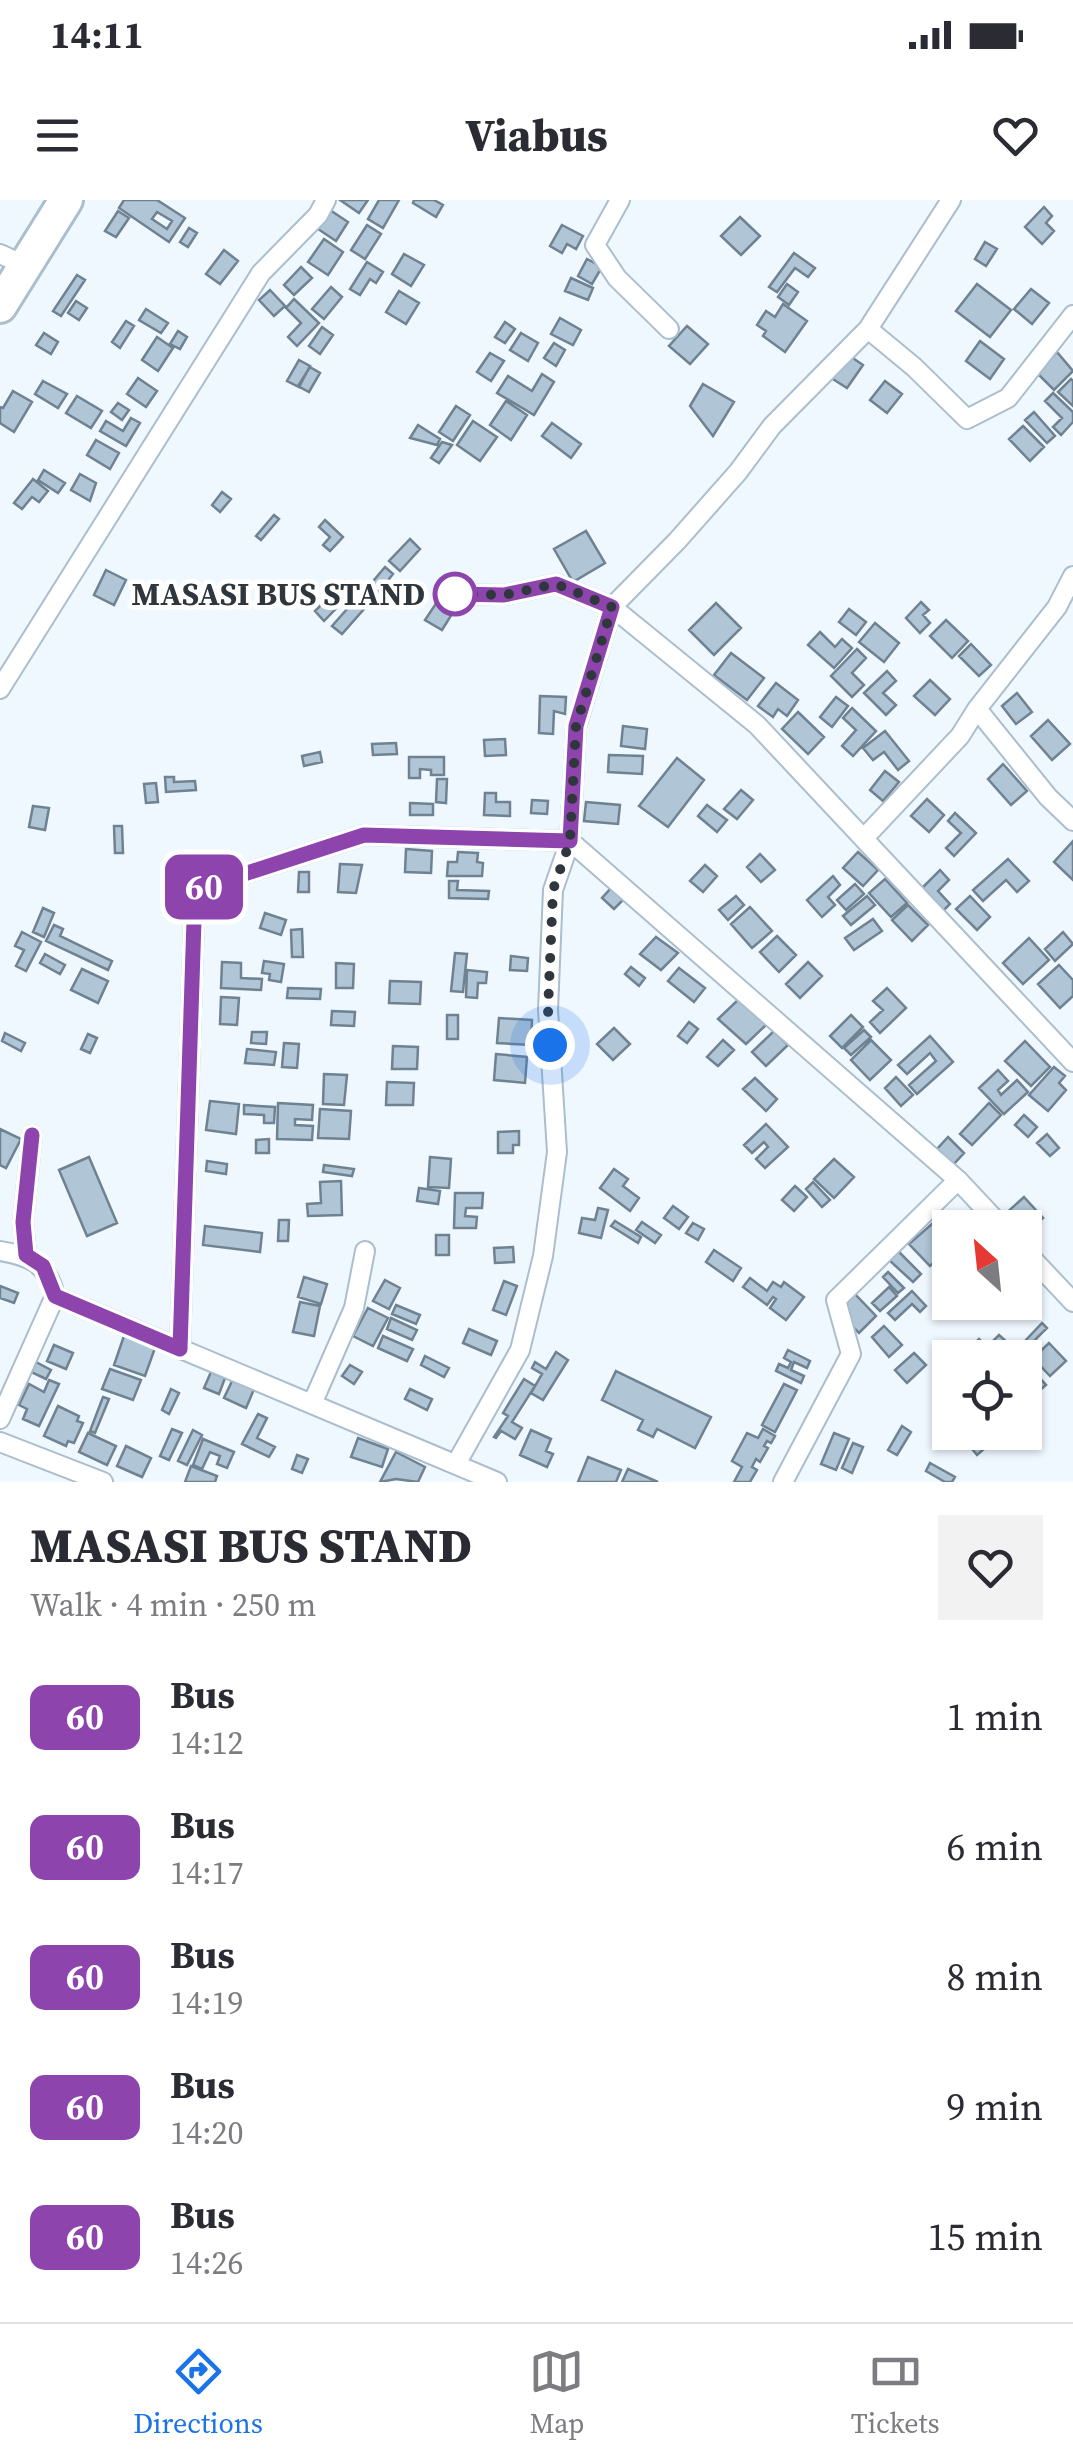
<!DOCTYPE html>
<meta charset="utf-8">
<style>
:root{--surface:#fff;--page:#f2f2f3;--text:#2b2b33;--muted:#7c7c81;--line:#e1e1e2;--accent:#1a73e8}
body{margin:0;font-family:"Source Serif 4",serif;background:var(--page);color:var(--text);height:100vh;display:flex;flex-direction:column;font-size:38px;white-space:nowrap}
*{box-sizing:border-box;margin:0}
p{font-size:32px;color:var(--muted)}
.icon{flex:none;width:55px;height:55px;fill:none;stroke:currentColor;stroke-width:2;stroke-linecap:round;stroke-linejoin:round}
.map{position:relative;height:1282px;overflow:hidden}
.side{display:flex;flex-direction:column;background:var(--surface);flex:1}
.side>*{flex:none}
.badge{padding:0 20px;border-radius:15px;font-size:35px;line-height:65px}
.needle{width:65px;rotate:333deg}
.tools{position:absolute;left:932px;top:1010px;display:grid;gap:20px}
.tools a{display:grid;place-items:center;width:110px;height:110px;border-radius:0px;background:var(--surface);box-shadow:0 2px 8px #0004;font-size:50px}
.you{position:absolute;width:50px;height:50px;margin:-25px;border:8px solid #fff;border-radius:50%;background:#1a73e8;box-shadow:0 0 0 15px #1a73e833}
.map>.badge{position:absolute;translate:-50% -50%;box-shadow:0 0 0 5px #fff}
.round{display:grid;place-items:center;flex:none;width:105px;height:105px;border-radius:0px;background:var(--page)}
.headline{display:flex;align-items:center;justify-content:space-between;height:170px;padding:0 30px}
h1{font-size:48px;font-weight:800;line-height:75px}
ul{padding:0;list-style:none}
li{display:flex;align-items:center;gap:30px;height:130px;padding:0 30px}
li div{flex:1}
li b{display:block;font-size:38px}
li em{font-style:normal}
li .badge{min-width:110px;font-weight:700;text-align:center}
.status{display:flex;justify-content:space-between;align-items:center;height:70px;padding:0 50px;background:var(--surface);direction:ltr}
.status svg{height:28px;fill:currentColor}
header{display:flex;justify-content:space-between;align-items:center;height:130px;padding:0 30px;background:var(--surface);font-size:45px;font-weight:800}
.tab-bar{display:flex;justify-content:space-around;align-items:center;height:140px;border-top:2px solid var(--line);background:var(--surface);font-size:28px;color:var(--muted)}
.tab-bar a{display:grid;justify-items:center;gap:5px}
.tab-bar .current{color:var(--accent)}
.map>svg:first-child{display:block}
</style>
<div class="status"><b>14:11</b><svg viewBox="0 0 49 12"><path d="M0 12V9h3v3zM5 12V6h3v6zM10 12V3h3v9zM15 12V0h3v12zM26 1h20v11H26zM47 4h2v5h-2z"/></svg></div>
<header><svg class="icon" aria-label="menu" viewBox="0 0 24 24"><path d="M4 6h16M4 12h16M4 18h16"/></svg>Viabus<svg class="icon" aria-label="heart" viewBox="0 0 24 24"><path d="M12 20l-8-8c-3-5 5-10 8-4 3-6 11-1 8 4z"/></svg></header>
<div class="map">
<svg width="1073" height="1282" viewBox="0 0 1073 1282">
<rect width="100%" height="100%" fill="#f0f8ff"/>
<path fill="#b0c5d5" stroke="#6f8291" stroke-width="2.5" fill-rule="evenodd" d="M124,0H157L185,18L169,42L119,8ZM157,12L172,21L167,29L152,19Z
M340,0H368L359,13Z
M379,0H399L383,28L368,19Z
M414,0H434L443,5L436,17L413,3Z
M1044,7L1052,16L1046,23L1054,31L1042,44L1025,27Z
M330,10L348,22L336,41L318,29Z
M118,11L129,18L116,37L105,31Z
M740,17L760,36L741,55L721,36Z
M367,25L381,34L365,59L351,50Z
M562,25L583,36L576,49L567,44L562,53L550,46Z
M189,28L197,33L188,47L180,42Z
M324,39L343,52L328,75L308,62Z
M985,42L997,49L986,66L975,59Z
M224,50L238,61L220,84L206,74Z
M794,53L815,68L808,77L795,68L777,92L769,87Z
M404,54L424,65L411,86L392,74Z
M587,59L602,67L592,84L578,76Z
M367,62L383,72L376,83L370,79L360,95L350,89Z
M301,67L312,78L294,95L284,85Z
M77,75L85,80L61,116L53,111Z
M571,78L593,88L588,100L565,91Z
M787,84L798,92L789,105L778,97Z
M977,84L1011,110L990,137L956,111Z
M331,87L342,97L324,119L312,109Z
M1031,89L1049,103L1032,124L1014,109Z
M270,90L285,106L274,116L259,100Z
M399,91L419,103L406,124L386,112Z
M294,99L319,123L297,146L288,137L301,123L286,108Z
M76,101L87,108L79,120L68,113Z
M783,104L807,121L785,152L763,136L766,131L757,125L766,111L775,117Z
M146,109L168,123L161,133L139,120Z
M560,118L581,130L573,145L551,134Z
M126,121L134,126L120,148L112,142Z
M505,122L515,129L505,143L495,137Z
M687,126L708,144L690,164L669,146Z
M322,127L333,135L320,154L309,146Z
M178,131L187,137L180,149L170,144Z
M44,133L58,142L51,154L36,145Z
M521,133L538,143L528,161L510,150Z
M157,137L173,148L158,171L142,160Z
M980,141L1004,159L990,179L966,161Z
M554,143L565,150L556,166L544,158Z
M844,152L863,165L847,188L828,176Z
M1057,152L1073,171L1054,190L1036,172Z
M490,153L504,161L491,181L477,172Z
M299,160L310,166L299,187L287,181Z
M310,167L320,173L309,192L298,186Z
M542,174L554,182L534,215L497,193L508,176L532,191Z
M138,178L157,191L146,207L127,194Z
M1071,179L1073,181V206L1058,192Z
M43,181L67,194L58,208L35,194Z
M885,181L902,194L887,213L870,200Z
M703,184L734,202L713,236L690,206Z
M13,191L32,202L14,232L0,223V207L3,208Z
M1053,193L1073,212V222L1061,235L1053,227L1062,218L1045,201Z
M77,196L102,211L91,228L66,213Z
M506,201L527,215L511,240L490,225Z
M118,203L129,210L122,220L111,212Z
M456,206L470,215L453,241L439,232Z
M1034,212L1055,236L1047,243L1025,220Z
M131,218L140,223L126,246L100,231L106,221L123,231Z
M473,221L497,237L480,261L457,245Z
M552,223L581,244L571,258L542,236Z
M418,225L440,239L437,245L410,238Z
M1023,226L1044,247L1030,261L1009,239Z
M96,240L119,253L110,269L87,255Z
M442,242L452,245L439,263L431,258Z
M44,270L65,283L58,293L38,280Z
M80,274L96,283L90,301L71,290Z
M33,279L48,291L39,302L32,297L22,309L14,303Z
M222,292L231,299L220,312L212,305Z
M274,315L279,319L261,340L256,336Z
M325,320L343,337L330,351L323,345L330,337L319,327Z
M586,331L605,363L573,382L554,349Z
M410,339L420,349L400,371L389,361Z
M385,367L393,374L378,393L369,386Z
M106,370L126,380L114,405L94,395Z
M345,381L354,390L324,421L315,411Z
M441,396L457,406L442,430L425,420Z
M355,400L364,409L342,434L332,426Z
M921,402L929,410L923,415L930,423L920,433L906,418Z
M716,403L741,428L714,455L689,430Z
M849,409L866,422L856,435L839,422Z
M946,420L968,441L952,458L930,436Z
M875,423L899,443L884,462L859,442Z
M820,432L835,447L842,439L852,448L834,468L808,445Z
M971,444L991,465L979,476L959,456Z
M857,449L866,458L852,473L864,485L852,497L831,476Z
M731,453L764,478L747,500L714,475Z
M887,471L896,481L883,493L896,505L886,515L864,493Z
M930,480L950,499L935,515L914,496Z
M776,483L798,500L787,516L778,509L773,517L758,506Z
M1017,493L1032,512L1016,524L1002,506Z
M540,496L566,497L565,514L554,511L553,534L539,533Z
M836,497L848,506L832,527L820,517Z
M852,508L876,531L853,556L842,546L856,530L843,518Z
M798,512L824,537L808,554L782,529Z
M1048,520L1070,544L1052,560L1031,536Z
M623,526L647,529L645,549L621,546Z
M885,531L909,561L898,570L884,552L873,560L863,548Z
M505,539L506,555L485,556L484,540Z
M396,543L397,554L373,555L372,544Z
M320,552L322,562L304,566L302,556Z
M609,555L643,556L642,574L608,572Z
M409,557H444V575H431V570L420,569V578H409Z
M677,558L704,580L668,627L639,606Z
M1003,564L1027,591L1011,605L988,579Z
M885,571L899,582L883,601L870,590Z
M165,577H174V582L195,581L196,590L166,592Z
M437,579H447L446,603L436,602Z
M156,583L158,602L146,603L144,584Z
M741,590L753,600L737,619L724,609Z
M485,593H496V602H510V616L484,615Z
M927,599L944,615L929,632L911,616Z
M532,600L548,601L547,614L531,613Z
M586,602L620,605L618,624L584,621Z
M410,603L433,604V615H410Z
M707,605L727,620L717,632L698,616Z
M33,606L49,608L45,630L29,627Z
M955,613L976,633L954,656L946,648L961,633L948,621Z
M114,626H122L123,653H115Z
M1073,641V680L1054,662Z
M406,649L432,651L431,673L405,672Z
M458,652L478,653L477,662L483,663L482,676H447L448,662H457Z
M858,652L878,670L863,686L843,668Z
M760,654L775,670L761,682L747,667Z
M1008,659L1029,681L1017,692L1006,680L983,701L973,690Z
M340,664L362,665L356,693L338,692Z
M705,665L717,676L703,692L690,681Z
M940,670L949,680L938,691L950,704L942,712L920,690Z
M299,672H309V692H298Z
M833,676L840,685L828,697L835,705L822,717L807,700Z
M885,679L907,703L891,717L869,693Z
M449,681H458L457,690L489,691L488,699L449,698Z
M855,684L864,694L846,710L837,700Z
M612,687L625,698L614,709L602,698Z
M736,696L744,705L728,720L719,710Z
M867,696L875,705L851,725L843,716Z
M970,696L990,717L977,730L956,709Z
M908,705L928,725L912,741L892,720Z
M750,707L772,731L752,748L731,724Z
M43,708L54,713L44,737L33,732Z
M265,713L286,720L281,735L260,728Z
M873,719L882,731L854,750L845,738Z
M54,725L63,729L60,736L112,761L108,770L46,741Z
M302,729L303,757H292L291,730Z
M22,732L41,742L26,771L16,766L24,750L15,746Z
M1063,732L1073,744L1055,761L1045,749Z
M777,736L796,755L779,772L760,752Z
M656,737L678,753L661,770L640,754Z
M1029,738L1049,760L1023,784L1003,763Z
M455,753L467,754L463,792L451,791Z
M45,754L65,765L60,774L40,763Z
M511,756L528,758L527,771L510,770Z
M264,761L284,764L281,782L269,780L270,774L262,773Z
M222,762L241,763V778L262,779L261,790L221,788Z
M808,762L822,776L800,798L786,784Z
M336,763L354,764L353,788H336Z
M1059,765L1073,780V796L1060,808L1038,784Z
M631,767L645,778L639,786L625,774Z
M679,768L705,788L694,802L668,781Z
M82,769L108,781L98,803L71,790Z
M467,770L487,772L486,783H478L477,798L466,797Z
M390,781L421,782L420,804L389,803Z
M288,788L321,789L320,799L287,798Z
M887,788L906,808L880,833L870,822L883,810L873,801Z
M221,797L239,798L237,825L220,824Z
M739,799L767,824L746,844L718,819Z
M332,811L355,812L354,826L331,825Z
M447,815H458V839H447Z
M851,815L863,827L842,848L830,836Z
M499,818L532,820L531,845L497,843Z
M689,822L698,829L687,843L678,836Z
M614,828L630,844L613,860L597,844Z
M864,830L871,837L851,855L844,848Z
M774,831L788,845L766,866L752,852Z
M252,832H267L266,844L251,843Z
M5,833L25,843L21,851L2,841Z
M88,834L97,838L90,853L81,849Z
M930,836L953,862L917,894L909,885L936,861L930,853L907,874L898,865Z
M723,840L734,850L718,866L707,857Z
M871,840L891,860L870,880L851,860Z
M1025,841L1050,867L1031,886L1005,861Z
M284,843L299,844L297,868L282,867Z
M393,846L418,847L417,869H392Z
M247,849L276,852L274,865L245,863Z
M496,854L527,857L525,883L494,880Z
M1054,867L1065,876L1059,883L1066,890L1048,911L1029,895Z
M998,870L1008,881L998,890L1001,895L1017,880L1028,892L1004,914L979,888Z
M324,874L347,875L344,905L323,904Z
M896,877L913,895L901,906L885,888Z
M755,878L777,899L766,911L743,889Z
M387,882L414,883L413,905H386Z
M210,901L239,904L236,934L206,930Z
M278,903L313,905L312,920L295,919V925L313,926L312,940L277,939Z
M989,903L1001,915L972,945L960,934Z
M244,905L275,907L274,923H264V915L244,914Z
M320,909L351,911L349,939L318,938Z
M1024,915L1037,927L1028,937L1015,925Z
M766,924L788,947L765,968L756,959L768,947L764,942L752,953L744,945Z
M0,929L21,939L6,968L0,965Z
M519,931V945H513V953H498V932Z
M1047,934L1059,948L1050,956L1037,943Z
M948,937L964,953L953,965L937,949Z
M269,939V953H256V940Z
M89,957L117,1023L87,1036L59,970Z
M430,957L451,959L449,988L428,987Z
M834,959L854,977L834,998L814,979Z
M207,961L227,964L226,974L206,971Z
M324,965L354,969L352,976L323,972Z
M614,969L628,979L623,986L639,998L630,1011L600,988Z
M341,981L342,1015L308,1016L307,1004L321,1003L320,982Z
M813,982L830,1000L822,1007L806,989Z
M795,986L807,997L794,1011L782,1000Z
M419,988L440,991L438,1004L417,1001Z
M455,993H483L482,1008H466L465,1016L477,1017L476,1028H454Z
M1024,997L1043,1018L1025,1034V1028H1014L1003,1016Z
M673,1006L688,1017L679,1029L664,1018Z
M598,1008L608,1010L601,1038L579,1033L582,1018L595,1020Z
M941,1016L952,1028L950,1048L930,1066L909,1044Z
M279,1020H289L288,1041H278Z
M615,1021L641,1037L638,1043L611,1026Z
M642,1022L661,1035L655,1043L636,1030Z
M693,1023L704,1029L698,1040L686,1033Z
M205,1026L262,1033L260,1052L203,1045Z
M436,1035H449V1055H436Z
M513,1047L514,1062L495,1063L494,1048Z
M714,1050L741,1068L733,1081L706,1062Z
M898,1051L921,1074L913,1082L889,1060Z
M888,1072L904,1088L898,1093L883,1077Z
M304,1077L327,1084L321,1104L298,1097Z
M750,1078L767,1091L773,1082L781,1087L784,1082L804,1097L786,1120L770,1108L776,1099L773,1097L767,1105L743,1087Z
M385,1080L400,1088L389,1109L373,1101Z
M504,1081L517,1086L506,1115L493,1110Z
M0,1086L18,1093L14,1103L0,1098Z
M889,1087L897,1096L880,1111L872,1103Z
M912,1091L926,1106L920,1112L912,1104L895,1120L888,1113Z
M854,1093L876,1116L859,1133L844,1118L840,1106Z
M300,1102L320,1106L314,1136L293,1132Z
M396,1105L420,1115L416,1124L392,1114Z
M368,1108L388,1118L373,1146L353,1136Z
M391,1118L417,1130L412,1140L387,1129Z
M1042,1123L1047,1128L1029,1146L1025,1141Z
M884,1126L902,1145L889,1157L872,1137Z
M469,1129L497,1141L491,1155L463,1143Z
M999,1135L1008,1143L993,1158H981L971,1147L979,1139L987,1147Z
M124,1136L155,1148L145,1176L114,1165Z
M383,1136L413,1149L407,1161L378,1148Z
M1049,1143L1066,1161L1050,1176L1033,1158Z
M54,1145L73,1153L66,1169L47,1161Z
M788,1150L810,1161L807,1168L794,1162L791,1170L804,1176L801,1183L776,1171L779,1164L788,1168L791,1162L784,1158Z
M556,1152L568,1160L543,1200L531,1193L542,1174L532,1168L535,1162L546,1169Z
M914,1153L926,1165L907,1183L895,1170Z
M425,1156L449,1168L444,1177L421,1165Z
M34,1161L51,1170L46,1179L29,1171Z
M350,1165L362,1172L354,1184L342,1176Z
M1031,1168L1046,1185L1031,1198L1025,1191V1173Z
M110,1169L141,1180L133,1200L102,1189Z
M616,1171L711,1217L695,1248L657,1229L653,1237L638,1230L643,1220L602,1200Z
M211,1172L225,1178L219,1194L204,1188Z
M234,1177L255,1187L246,1208L224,1198Z
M524,1179L535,1186L512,1222L522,1228L515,1239L501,1231L496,1238L494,1237L508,1216L503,1213Z
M49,1180L59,1184L39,1226L23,1219L27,1209L19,1205L29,1184L44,1192Z
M784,1184L797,1190L775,1232L762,1225Z
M171,1189L179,1193L169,1214L162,1210Z
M410,1189L432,1199L427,1210L405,1199Z
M103,1197L109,1199L95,1233L90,1231Z
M58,1206L79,1216L77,1221L83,1223L74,1243L68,1241L66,1246L44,1236Z
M258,1214L267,1218L257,1238L275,1247L269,1257L242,1244Z
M902,1226L911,1232L897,1255L888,1250Z
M172,1229L182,1233L169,1260L160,1256Z
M763,1229L775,1236L771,1243L767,1241L764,1246L768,1248L760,1262L756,1259L752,1267L757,1270L750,1282H734L742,1267L732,1261L747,1233L758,1238Z
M193,1230L202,1235L187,1265L178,1261Z
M531,1230L551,1239L546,1251L553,1254L547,1267L520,1255Z
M970,1232H996L999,1236L977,1255L963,1238Z
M88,1233L116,1246L107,1265L79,1252Z
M834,1233L849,1239L836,1270L821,1264Z
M358,1238L388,1249L382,1267L351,1257Z
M203,1239L234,1252L227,1268L217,1264L220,1256L210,1252L202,1269L193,1265Z
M853,1243L863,1247L852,1273L842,1268Z
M126,1246L151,1258L142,1277L117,1266Z
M396,1252L425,1267L418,1282L396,1279L380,1282Z
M297,1255L308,1259L302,1273L292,1269Z
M588,1257L621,1270L616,1282H578Z
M930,1263L955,1277L952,1282H945L926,1271Z
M191,1266L217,1276L215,1282H185Z
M628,1269L658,1282H622Z"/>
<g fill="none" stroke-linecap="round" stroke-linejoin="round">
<g stroke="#aabece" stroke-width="22">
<path id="street" d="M620,0L595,45L617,78L669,129
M0,54L24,65
M868,129L914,167L967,219L1008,198L1073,115
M455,394L504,395L556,384L612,407L677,341L738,272L772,226L868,129L951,0
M0,489L261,73L318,15L326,0
M977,509L1048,597L1073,621
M865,637L960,536L977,509L1057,407L1073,376
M0,1051C31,1056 48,1064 55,1096
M1025,1051L1073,1102
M26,1055L23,1022L32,935
M180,1149L195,690L364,635L570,641L958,980L1003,1028
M312,1204L354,1108L365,1051
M0,1219L55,1096L497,1282
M0,1242L103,1282
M456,1264L520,1150L543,1056L557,952L548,810L553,690L570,641L576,527L612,407L757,525L1073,862
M783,1282L851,1154L836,1100L958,980"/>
</g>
<g stroke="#aabece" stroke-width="38">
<path id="highway" d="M0,106L66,0"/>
</g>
<use href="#street" stroke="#fff" stroke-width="18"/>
<use href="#highway" stroke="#fff" stroke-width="32"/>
</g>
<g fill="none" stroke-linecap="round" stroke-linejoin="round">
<g stroke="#fff" stroke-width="22">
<path id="line" d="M32,935L23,1022L26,1055L43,1066L55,1096L180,1149L195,690L364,635L570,641L576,526L612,407L556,384L504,395L455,394"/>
</g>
<use href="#line" stroke="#8e44ad" stroke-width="15"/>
<path stroke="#2f373d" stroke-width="10" stroke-dasharray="0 18" d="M455,394L504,395L556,384L612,407L576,526L570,641L553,690L548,810L550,845"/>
</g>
<circle fill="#fff" stroke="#8e44ad" stroke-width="5" cx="455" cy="394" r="20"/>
<g text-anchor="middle" stroke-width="9" stroke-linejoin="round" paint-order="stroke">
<g font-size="32" font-weight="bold" fill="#2f373d" stroke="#fff" text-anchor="end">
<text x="425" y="405">MASASI BUS STAND</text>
</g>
</g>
</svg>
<div class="tools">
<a><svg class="needle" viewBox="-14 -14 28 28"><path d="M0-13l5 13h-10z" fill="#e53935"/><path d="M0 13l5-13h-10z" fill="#7c7c81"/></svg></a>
<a><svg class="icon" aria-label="locate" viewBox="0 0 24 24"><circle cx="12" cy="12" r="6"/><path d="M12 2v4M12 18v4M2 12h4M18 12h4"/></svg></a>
</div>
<div class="you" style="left:550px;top:845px"></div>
<b class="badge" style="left:204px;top:687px;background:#8e44ad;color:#fff">60</b>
</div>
<section class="side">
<div class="headline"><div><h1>MASASI BUS STAND</h1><p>Walk · 4 min · 250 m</p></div><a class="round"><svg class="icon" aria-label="heart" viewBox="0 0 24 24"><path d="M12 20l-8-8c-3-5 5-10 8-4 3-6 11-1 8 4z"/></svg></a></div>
<ul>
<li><span class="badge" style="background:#8e44ad;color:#fff">60</span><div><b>Bus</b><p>14:12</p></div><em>1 min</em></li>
<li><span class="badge" style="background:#8e44ad;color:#fff">60</span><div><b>Bus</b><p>14:17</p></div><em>6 min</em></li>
<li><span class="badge" style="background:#8e44ad;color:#fff">60</span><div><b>Bus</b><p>14:19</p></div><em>8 min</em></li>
<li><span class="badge" style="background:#8e44ad;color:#fff">60</span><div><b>Bus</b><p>14:20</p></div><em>9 min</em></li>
<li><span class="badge" style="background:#8e44ad;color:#fff">60</span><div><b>Bus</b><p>14:26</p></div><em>15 min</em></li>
</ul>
</section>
<nav class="tab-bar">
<a class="current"><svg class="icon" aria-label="directions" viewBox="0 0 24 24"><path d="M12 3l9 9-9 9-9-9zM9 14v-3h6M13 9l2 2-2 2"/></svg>Directions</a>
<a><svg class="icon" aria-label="map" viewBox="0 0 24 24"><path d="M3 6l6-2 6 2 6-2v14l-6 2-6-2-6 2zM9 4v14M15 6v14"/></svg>Map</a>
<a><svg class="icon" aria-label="tickets" viewBox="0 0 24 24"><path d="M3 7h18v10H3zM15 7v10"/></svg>Tickets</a>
</nav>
